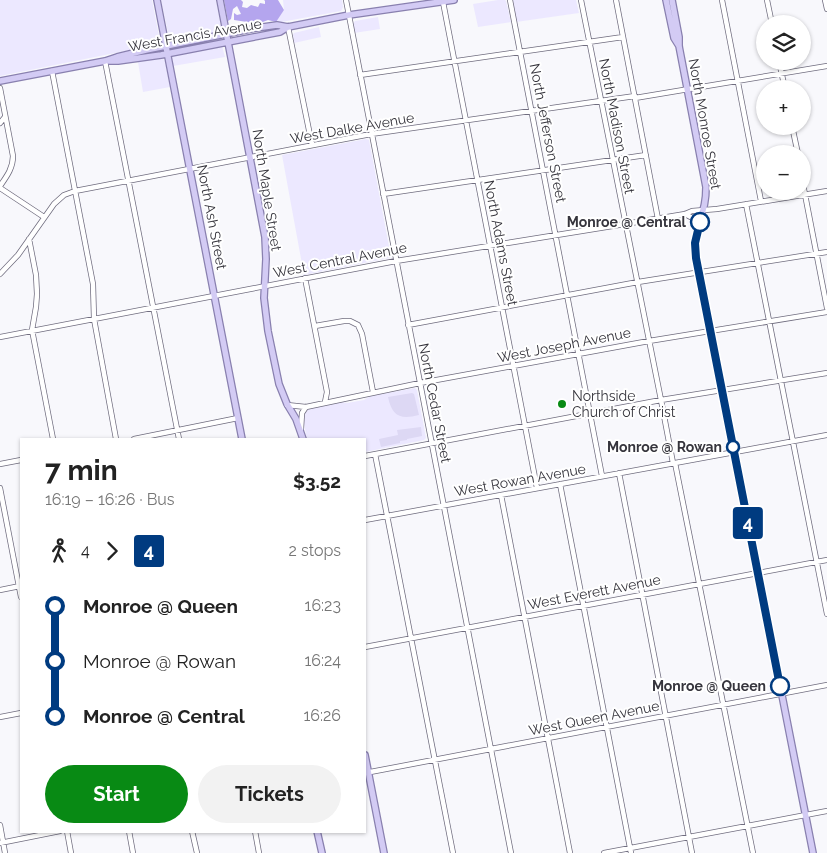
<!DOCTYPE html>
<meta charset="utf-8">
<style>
:root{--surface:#fff;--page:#f2f2f2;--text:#222;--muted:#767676;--accent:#088a14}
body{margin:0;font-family:Raleway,sans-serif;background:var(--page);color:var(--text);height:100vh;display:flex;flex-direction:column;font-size:19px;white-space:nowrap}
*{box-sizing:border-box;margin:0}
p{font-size:16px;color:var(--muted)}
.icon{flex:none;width:28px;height:28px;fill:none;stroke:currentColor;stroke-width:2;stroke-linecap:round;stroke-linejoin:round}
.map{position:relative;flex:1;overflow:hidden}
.sheet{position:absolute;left:20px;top:438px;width:346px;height:395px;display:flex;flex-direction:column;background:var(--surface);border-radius:0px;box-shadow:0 1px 4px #0004}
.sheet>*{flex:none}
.badge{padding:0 10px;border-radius:4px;font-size:18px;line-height:32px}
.buttons{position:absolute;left:756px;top:15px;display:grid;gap:10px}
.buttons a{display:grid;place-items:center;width:55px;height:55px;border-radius:50%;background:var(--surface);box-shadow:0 1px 4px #0004;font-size:25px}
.map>.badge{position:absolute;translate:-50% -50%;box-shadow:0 0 0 2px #fff}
.legs{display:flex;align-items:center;gap:8px;height:55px;padding:0 25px;font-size:16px}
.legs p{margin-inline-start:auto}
.summary{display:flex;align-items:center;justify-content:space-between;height:85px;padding:0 25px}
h1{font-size:28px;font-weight:700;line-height:38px}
.primary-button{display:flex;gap:10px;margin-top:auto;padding:10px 25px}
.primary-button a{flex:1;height:58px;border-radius:30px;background:var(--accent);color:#fff;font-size:20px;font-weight:700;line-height:58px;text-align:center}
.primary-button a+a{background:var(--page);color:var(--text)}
ul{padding:0 25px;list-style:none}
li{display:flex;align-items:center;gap:18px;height:55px;font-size:19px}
li i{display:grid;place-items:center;width:8px;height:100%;margin:0 6px;background:currentColor}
li i::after{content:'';width:12px;height:12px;margin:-6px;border:4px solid;border-radius:50%;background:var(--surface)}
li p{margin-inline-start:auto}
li:first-child i{background:linear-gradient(#0000 50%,currentColor 0)}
li:last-child i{background:linear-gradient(currentColor 50%,#0000 0)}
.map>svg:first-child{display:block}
</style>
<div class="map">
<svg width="827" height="853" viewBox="0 0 827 853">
<rect width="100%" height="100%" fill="#f8f8fc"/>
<path fill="#ece8ff" d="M0,0H152L160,41L159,43L155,45L0,76Z
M161,0H216L222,32L170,42Z
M283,0H342L343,7L341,11L276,23V21L284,10Z
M498,0H505L506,1L511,22L478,27L473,4Z
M513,0H576L579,13L516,22Z
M378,17L380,29L354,33L353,24L355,21Z
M319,27L321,37L294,43L293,35L294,33Z
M222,46L225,57L173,66L172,57L173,55Z
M159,58L163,59L165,61L170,87L143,92L138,62Z
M366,139L369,140L391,257L389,258L304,275L282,155Z
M415,388L417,390L426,438L424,440L365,452V439H307L302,414L303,412L308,409L341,402L347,403L364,400L370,396Z"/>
<path fill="#ddd8f4" d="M412,393L414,394L419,415C400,420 392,416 388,397Z
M421,427L422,436L407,439V440L400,441V443L381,447L379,439L398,435L397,430Z"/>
<path fill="#b4a5ee" d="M224,0H241L243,2L242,7L247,8L251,5L258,7L260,3L265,4V1L264,0H278L284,10L276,22L268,20L255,25L254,23L234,20V13L237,15L241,14L237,6L233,9L231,19L228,21Z"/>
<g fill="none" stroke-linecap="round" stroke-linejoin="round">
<g stroke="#6f6c7e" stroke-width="6">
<path id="minor" d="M346,0L511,853
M510,0L602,476
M581,0L661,400L673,463
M616,0L658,219
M722,0L761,201
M767,0L772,24
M825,0L827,9
M443,2L537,488
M288,27L312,145
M105,61L179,439
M779,61L785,89
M52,71L93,284L94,319L116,439
M360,75L623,37
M0,88L13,156C13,168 7,176 0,186
M635,98L827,66
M0,123L5,117
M792,126L798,154
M802,179L827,308
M0,188L44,217
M383,194L646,155
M746,204L827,614
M685,214L700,222
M29,239L36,275L37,294L36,307L32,330L53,439
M0,274L18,255L54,204L64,195L75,191L371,134L635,96
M305,278L327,392L325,402
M408,325L638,282L827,252
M315,326L344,321H350L358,325L362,334L373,392
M0,337L396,261L625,224L685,214L692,211L717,209L827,191
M287,405L306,407L420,383L649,341L827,312
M301,429L302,413L306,407
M134,439L238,418
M375,454L453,853
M365,456L661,400L827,373
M675,463L753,853
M0,464L21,460
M619,473L692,853
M560,484L631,853
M0,488L21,597
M501,495L570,853
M365,520L827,435
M0,590L20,586
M365,647L827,560
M0,717L21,713
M365,773L827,685
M0,825L5,853
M67,831L71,853
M129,831L133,853
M192,831L197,853
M255,831L259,853
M0,843L60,831
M604,853L827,811"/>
</g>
<g stroke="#8980af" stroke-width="8">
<path id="major" d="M157,0L242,439
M220,0L265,237L266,259L264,298L268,331L279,384L287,404L296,419L303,439
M666,0L674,38L679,46
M672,0L679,37V46L706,187C706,206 702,212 697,230C695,239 695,248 696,258L813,853
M109,61H118L161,55L228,42L280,32L288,27
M0,81L105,61L117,57L146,50L256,28L277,25L288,27L349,15L454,0
M365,755L384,853
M317,831L322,853"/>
</g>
<use href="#minor" stroke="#fff" stroke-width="4.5"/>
<use href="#major" stroke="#d3cbf4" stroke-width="5.5"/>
</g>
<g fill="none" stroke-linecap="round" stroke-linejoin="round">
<g stroke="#fff" stroke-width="11">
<path id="line-1" d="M700,222L695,243L696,258L780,686"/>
</g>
<use href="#line-1" stroke="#003b80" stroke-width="8"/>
</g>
<g fill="#fff" stroke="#003b80" stroke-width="2.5">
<circle cx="700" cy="222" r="9"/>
<circle cx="733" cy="447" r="6"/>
<circle cx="780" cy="686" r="9"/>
</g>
<circle fill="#088a14" stroke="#fff" stroke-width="2" cx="562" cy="404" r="5"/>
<g text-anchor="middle" stroke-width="4" stroke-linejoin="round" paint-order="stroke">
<g font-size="14" fill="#36353d" stroke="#fff">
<text transform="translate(195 35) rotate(-10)" y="5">West Francis Avenue</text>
<text transform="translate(705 124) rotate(80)" y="5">North Monroe Street</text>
<text transform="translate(617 126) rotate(79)" y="5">North Madison Street</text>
<text transform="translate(352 128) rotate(-10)" y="5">West Dalke Avenue</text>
<text transform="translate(548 133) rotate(79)" y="5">North Jefferson Street</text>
<text transform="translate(267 190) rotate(81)" y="5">North Maple Street</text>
<text transform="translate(212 217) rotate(79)" y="5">North Ash Street</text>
<text transform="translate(501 243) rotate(79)" y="5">North Adams Street</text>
<text transform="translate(340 260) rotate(-11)" y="5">West Central Avenue</text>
<text transform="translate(564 345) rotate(-11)" y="5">West Joseph Avenue</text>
<text transform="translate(435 403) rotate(79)" y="5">North Cedar Street</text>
<text transform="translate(520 480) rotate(-10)" y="5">West Rowan Avenue</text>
<text transform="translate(594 592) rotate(-11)" y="5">West Everett Avenue</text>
<text transform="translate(594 718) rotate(-11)" y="5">West Queen Avenue</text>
</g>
<g font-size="14" font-weight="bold" fill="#36353d" stroke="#fff" text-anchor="end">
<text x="686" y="227">Monroe @ Central</text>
<text x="722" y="452">Monroe @ Rowan</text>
<text x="766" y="691">Monroe @ Queen</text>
</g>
<g font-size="14" fill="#36353d" stroke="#fff" text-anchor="start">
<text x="572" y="401">Northside<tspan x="572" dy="16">Church of Christ</tspan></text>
</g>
</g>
</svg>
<div class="buttons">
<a><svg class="icon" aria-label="layers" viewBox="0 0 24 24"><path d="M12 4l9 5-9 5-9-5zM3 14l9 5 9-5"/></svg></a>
<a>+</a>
<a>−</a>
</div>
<b class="badge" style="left:748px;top:523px;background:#003b80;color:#fff">4</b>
<section class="sheet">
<div class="summary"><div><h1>7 min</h1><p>16:19 – 16:26 · Bus</p></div><b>$3.52</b></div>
<div class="legs"><svg class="icon" aria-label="walk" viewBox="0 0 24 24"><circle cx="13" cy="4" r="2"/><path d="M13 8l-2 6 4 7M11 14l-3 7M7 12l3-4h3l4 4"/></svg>4<svg class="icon" aria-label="forward" viewBox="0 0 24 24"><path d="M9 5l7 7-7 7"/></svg><b class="badge" style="background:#003b80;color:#fff">4</b><p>2 stops</p></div>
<ul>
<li><i style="color:#003b80"></i><b>Monroe @ Queen</b><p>16:23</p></li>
<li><i style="color:#003b80"></i><span>Monroe @ Rowan</span><p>16:24</p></li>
<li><i style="color:#003b80"></i><b>Monroe @ Central</b><p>16:26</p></li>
</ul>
<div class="primary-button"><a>Start</a><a>Tickets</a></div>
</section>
</div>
